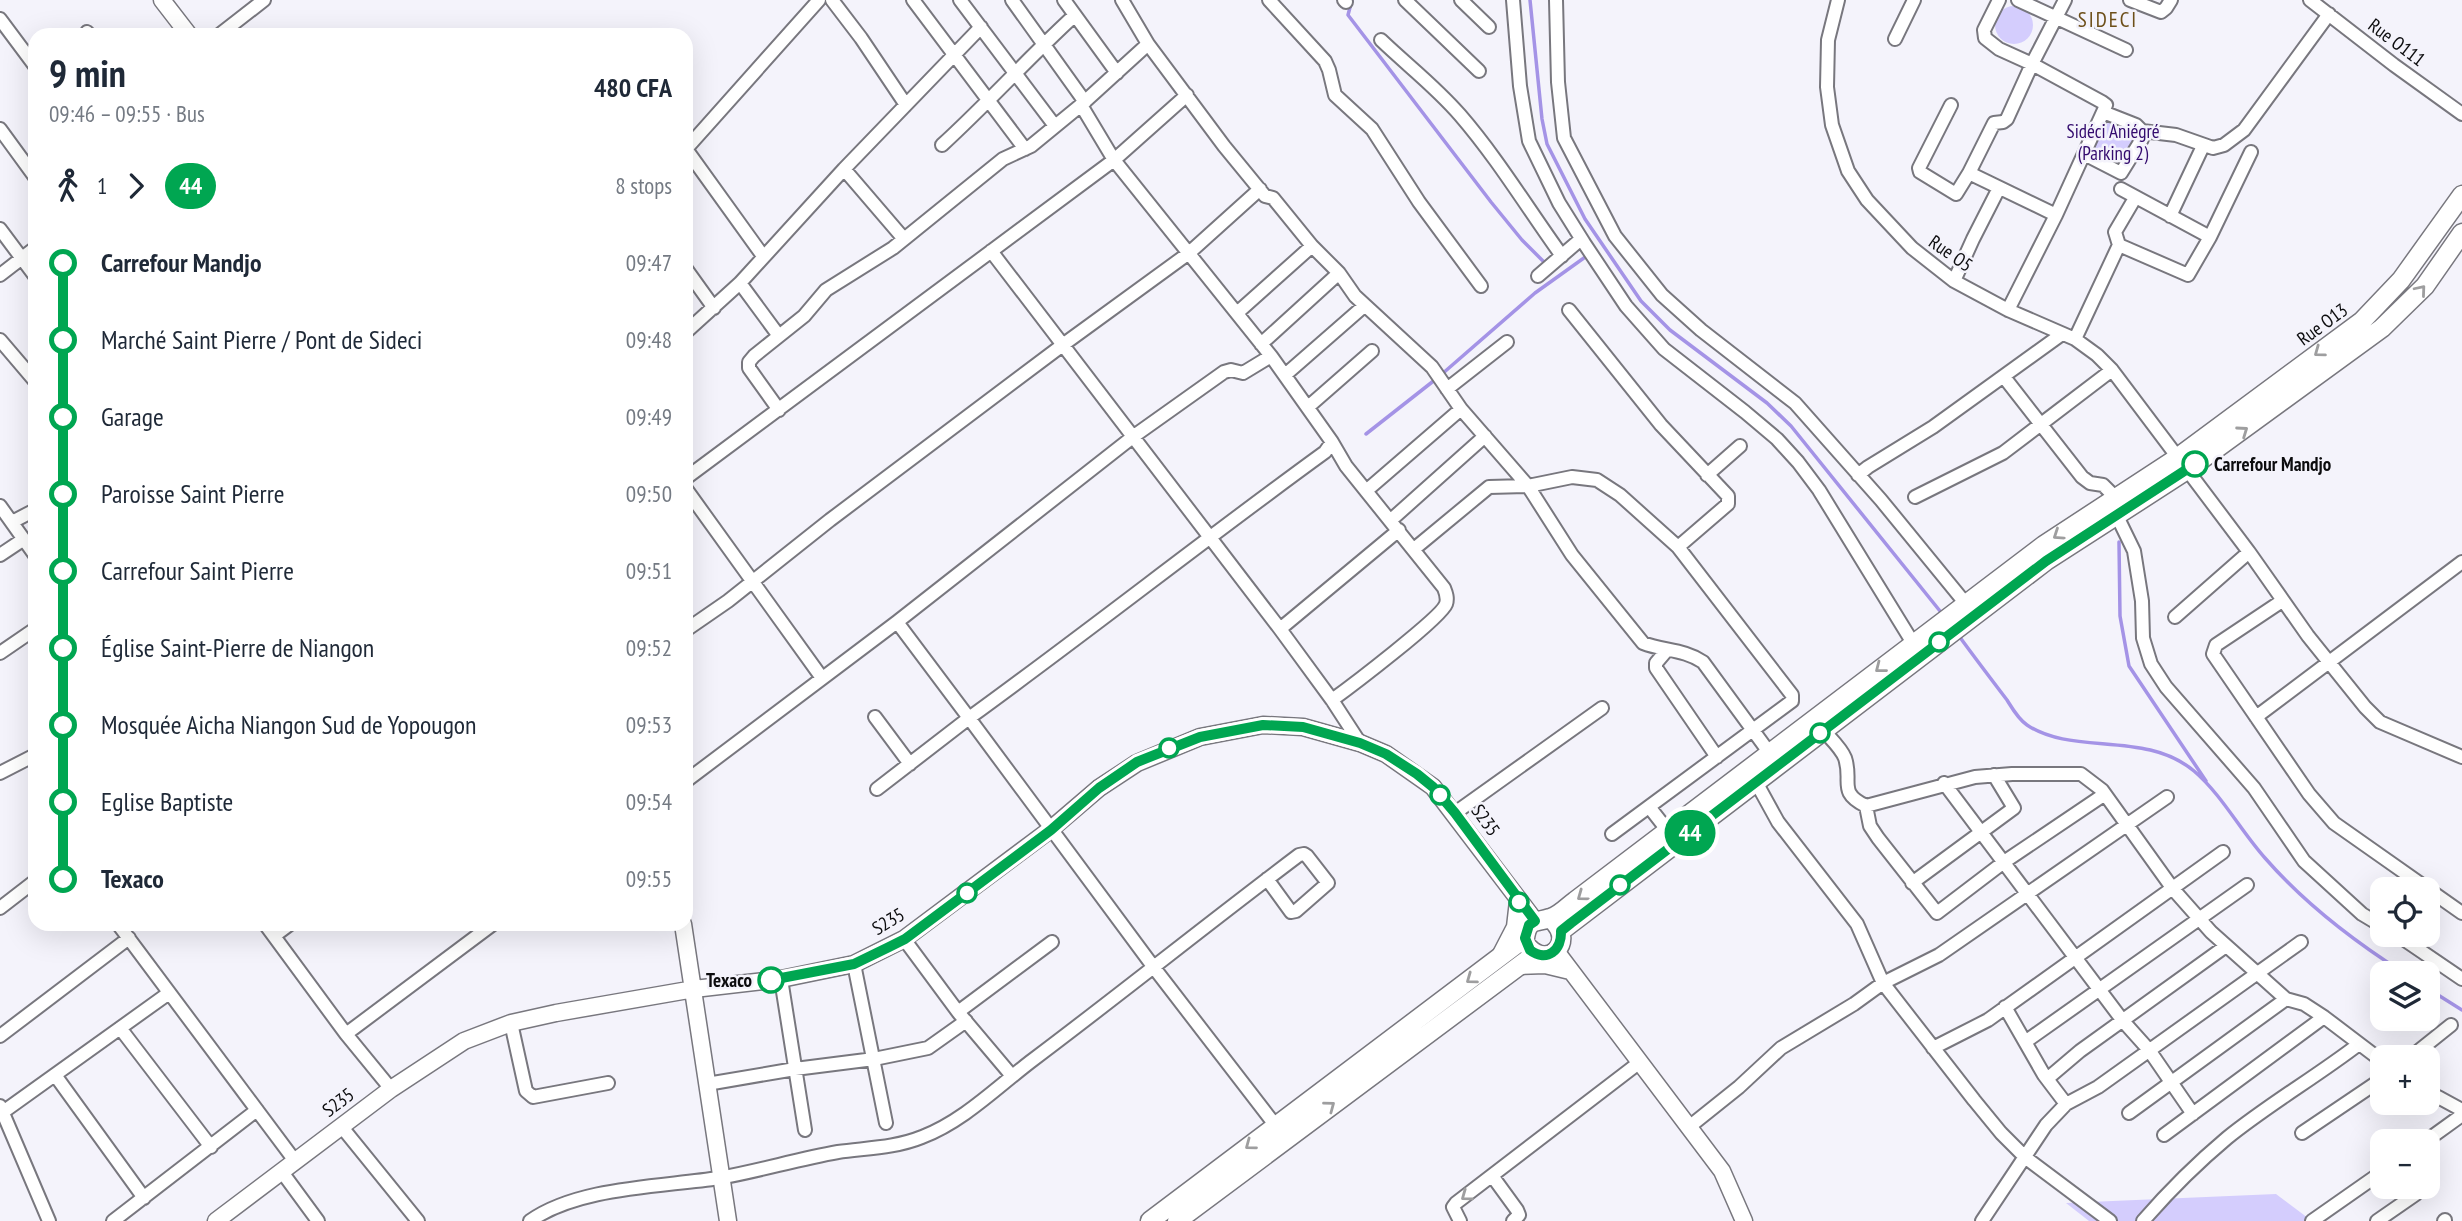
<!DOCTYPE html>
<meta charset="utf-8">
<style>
:root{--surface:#fff;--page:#f2f2f3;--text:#1f2937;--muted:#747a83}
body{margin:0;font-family:"PT Sans Narrow",sans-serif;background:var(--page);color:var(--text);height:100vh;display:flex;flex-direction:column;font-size:26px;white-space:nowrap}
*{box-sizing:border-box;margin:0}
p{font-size:23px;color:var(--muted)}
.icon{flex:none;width:38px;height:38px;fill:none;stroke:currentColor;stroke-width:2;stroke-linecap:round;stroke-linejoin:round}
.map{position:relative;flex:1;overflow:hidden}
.side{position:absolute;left:28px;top:28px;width:665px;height:903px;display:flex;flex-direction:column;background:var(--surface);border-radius:21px;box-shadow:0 7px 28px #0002}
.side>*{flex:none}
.badge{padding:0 14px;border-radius:23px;font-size:24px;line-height:46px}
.buttons{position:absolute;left:2370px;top:877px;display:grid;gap:14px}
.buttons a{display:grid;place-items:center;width:70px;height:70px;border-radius:14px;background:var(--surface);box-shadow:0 7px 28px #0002;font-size:35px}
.map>.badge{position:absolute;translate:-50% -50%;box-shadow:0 0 0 4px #fff}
.legs{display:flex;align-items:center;gap:10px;height:77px;padding:0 21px;font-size:23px}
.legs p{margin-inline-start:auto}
.summary{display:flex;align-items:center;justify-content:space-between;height:119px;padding:0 21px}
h1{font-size:38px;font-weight:700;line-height:52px}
ul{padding:0 21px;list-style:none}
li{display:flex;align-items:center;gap:24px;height:77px;font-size:26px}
li i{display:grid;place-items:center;width:10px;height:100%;margin:0 9px;background:currentColor}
li i::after{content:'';width:18px;height:18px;margin:-9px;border:5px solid;border-radius:50%;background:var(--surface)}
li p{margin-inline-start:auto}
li:first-child i{background:linear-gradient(#0000 50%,currentColor 0)}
li:last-child i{background:linear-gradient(currentColor 50%,#0000 0)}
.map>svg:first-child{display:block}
</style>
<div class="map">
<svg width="2462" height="1221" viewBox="0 0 2462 1221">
<rect width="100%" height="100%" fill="#f4f3fb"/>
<path fill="#d4cdfd" d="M1995 25a19 19 0 1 1 38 0a19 19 0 1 1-38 0Z
M2111,122C2124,123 2129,128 2134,140L2124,159L2116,164L2096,156L2092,145L2100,126Z
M2276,1194L2312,1221H2089L2066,1203Z"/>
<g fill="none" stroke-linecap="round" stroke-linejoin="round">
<path stroke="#a493e6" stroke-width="3.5" d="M1352,0L1348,15L1491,202L1522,240L1545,263
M1530,0L1542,119L1547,144L1585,219L1641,301L1670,330L1767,403L1791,426L1944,616
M1442,374L1535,293L1588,255
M1366,434L1436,379
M2119,542L2120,616L2129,666L2206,781
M1959,636C1975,658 1991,679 2007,700C2012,708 2018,719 2027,725C2073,756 2145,730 2194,771C2222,795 2240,830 2265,858C2305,904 2352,940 2404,973
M2427,988L2462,1010"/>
<g stroke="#78777e" stroke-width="16">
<path id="minor" d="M832,0L861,38L906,105
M913,0L1025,149
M960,0L1055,126
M1012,0L1085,102
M1064,0L1117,73
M1122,0L1148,44L1224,146L1265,196L1273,198L1312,246L1339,273L1355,296L1432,367L1461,409L1528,486L1572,555L1643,643C1663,651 1684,649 1703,662L1774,759
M1269,0L1325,61L1329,70L1335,95L1372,129L1419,202L1481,286
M1344,0L1346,2
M1405,0L1479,71
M1461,0L1489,27
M1513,0L1520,86L1529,141L1559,203L1584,243L1626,306L1664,349L1745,412L1777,439L1798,462L1819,490L1913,643
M1556,0L1558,82L1564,138L1615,236L1662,295L1701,330L1795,403L1881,500L1966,604
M1838,0L1828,40L1827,87L1832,125L1848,171L1867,200L1912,248L1954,281L2008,310L2075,339L2097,355L2112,370L2249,552L2308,636L2365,707L2380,722L2462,757
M1999,0L1984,30L1985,38L1999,49L2032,64L2065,0
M2018,0L2126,50
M2130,0L2161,12L2166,8L2171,0
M2310,0L2394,65L2462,114
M0,19L35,66
M87,32L89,35
M219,35L264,0
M1895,39L1914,0
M1381,40C1407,65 1436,87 1460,115C1498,159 1528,209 1562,256
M1951,105L1919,168L1920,172L1956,194L1969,173L2056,215
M0,129L35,177
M942,145C988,103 1029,57 1075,15
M686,149L819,0
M686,149L763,256
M2084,154L2121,173L2142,139V131
M844,169L904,239
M1969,173L1994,123L2003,122L2007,119L2032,64L2102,102L2106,105L2103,112
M2121,189L2210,237L2251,152
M2170,216L2203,146
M0,229L35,276
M2119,245L2188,275L2210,237
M991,251L1280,629L1332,700L1360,743
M686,269L714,308
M0,275L35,248
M1538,276L1581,239
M1954,281L1973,239L1999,188
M740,283L779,336
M1569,310L1661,425L1728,496V504L1678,547
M2008,310L2056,215L2103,112L2136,125L2142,131L2176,135L2213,148L2224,145L2244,130L2329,14
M1237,313L1312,246
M686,332L740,283L844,169L981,27
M2075,339L2119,245L2115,232L2135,198
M0,340L35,381
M1261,344L1339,273
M1285,375L1364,306
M2004,377L2082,477L2090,483L2103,485L2116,498
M1447,389L1507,342
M1308,407L1372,351
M779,410L749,368V362L754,356L804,316L826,290L893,248L1003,159L1031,146L1081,105L1148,44
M1332,442L1346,466L1444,588C1446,593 1448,598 1446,604C1441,618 1350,687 1332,700
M1707,475L1740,446
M1858,475L1868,467L1933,427L2062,334
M686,478L1114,160L1187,95
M686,489L822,678
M1366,491L1461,409
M1915,497L2003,453L2112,370
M0,506L35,555
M2116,514L2134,551L2142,601L2143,638L2151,664L2166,687L2254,788L2304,861L2362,914L2382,926
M1391,520L1485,436
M12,522L35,510
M1414,549L1489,487L1528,486L1572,477L1597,480L1620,495L1678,547L1792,695V701L1612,834
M0,555L24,539
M2282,601L2216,645L2213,654L2309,794L2334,823L2462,913
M2175,617L2249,552
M897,622L969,718C1089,631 1205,539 1325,452L1332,442L1271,356L1114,160L1081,105
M1280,629L1399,530
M686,630L728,601L830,520L1064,344L1189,253L1260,189
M1667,650L1656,663V668L1717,757
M0,653L35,629
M875,717L910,764
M2256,717L2462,562
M1824,731C1831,739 1841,748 1845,758C1853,782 1837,792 1866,806L1975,777L2012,774H2081L2102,790L2173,889L2211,932L2286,999L2304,1004L2324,1017L2382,1061
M0,773L35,755
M686,781L897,622L1134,436L1224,372L1231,370L1243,373L1271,356
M1756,782L1778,822L1857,924L1883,983L1974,1100L2001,1133L2026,1158L2110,1221
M1944,783L2123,1021L2149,1050L2193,1114
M877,789L969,718L1155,969L1279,1130
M1866,806L1870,826L1878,838L1937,913L2004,862L2105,794
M1650,808L1668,831
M1455,813L1602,708
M1912,883L2014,808L1994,775
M0,908L35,881
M118,924L295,1161
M265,924L346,1034L391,1089
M2396,934L2462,979
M274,936L290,924
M904,939L958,1012L1012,1076
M854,964L886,1123
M781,979L805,1130
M958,1012L1052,942
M511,1023L526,1091L533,1097L608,1083
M120,1028L211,1147
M346,1034L493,924
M0,1036L129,938
M2025,1042L2247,885
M1933,1048L1988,1020L2223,852
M2411,1057L2451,1025
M55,1075L144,1198
M2047,1079L2080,1051L2226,946
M707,1084L795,1069L874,1059L928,1048L966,1021
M2427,1097H2438L2462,1110
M2066,1104L2098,1087L2301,942
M0,1106L49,1221
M3,1112L169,993
M2129,1113L2286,999
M341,1126L418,1221
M1689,1127L1739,1087L1781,1048L1854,1004L1883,983L1939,955L2167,797
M2302,1133L2382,1079
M2164,1135L2324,1017
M2426,1141L2462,1115
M282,1172L318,1221
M1493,1177L1517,1210L1519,1215L1513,1221
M113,1221L257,1110
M530,1221C578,1187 660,1187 719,1178C759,1171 798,1159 838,1152C866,1148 895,1148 922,1137C964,1121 998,1086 1034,1059C1123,992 1210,922 1299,855L1304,854L1307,856L1328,883L1296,911L1291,912L1267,879
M1460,1221L1453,1207L1456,1203L1640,1062
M1982,1221L2046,1125L2066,1104L2044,1075L2005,1007
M2143,1221C2169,1191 2196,1164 2227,1138C2269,1104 2316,1077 2359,1044
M2312,1221L2382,1172
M2377,1221L2416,1194
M2444,1221L2445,1220"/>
</g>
<g stroke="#78777e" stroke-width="19">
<path id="tertiary" d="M162,0L189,35
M683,924L728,1221
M1556,951L1722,1171L1744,1221
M1501,954L1515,927L1518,901
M1518,966L1545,965L1570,971
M216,1221L391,1089L464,1041L511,1023L556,1013L694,989L781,979L854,964L904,939L1051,829L1099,788L1137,763L1200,737L1263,725L1303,727L1360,743L1386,754L1433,787L1535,921"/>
</g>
<g stroke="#78777e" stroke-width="21">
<path id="secondary" d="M1561,931L2046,561L2187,470L2382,328L2425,286L2462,233
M1529,948C1549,968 1573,943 1555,923
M1150,1221L1525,938C1528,918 1536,923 1550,918C1559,916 1568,906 1575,901L2044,545L2177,458L2362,321L2401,280L2462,195
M1177,1221L1535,954"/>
</g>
<use href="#minor" stroke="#fff" stroke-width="12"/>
<use href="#tertiary" stroke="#fff" stroke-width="16"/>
<use href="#secondary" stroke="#fff" stroke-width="18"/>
</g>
<defs><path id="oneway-chevron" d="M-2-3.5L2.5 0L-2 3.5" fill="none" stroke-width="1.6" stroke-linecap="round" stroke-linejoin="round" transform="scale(1.75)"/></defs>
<g stroke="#9e9e9f">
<use href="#oneway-chevron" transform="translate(2421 290) rotate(-50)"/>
<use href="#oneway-chevron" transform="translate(2319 352) rotate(144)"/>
<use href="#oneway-chevron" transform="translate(2243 431) rotate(-35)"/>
<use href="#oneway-chevron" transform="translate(2058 535) rotate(146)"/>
<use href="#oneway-chevron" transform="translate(1880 668) rotate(142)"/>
<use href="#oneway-chevron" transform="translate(1582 896) rotate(144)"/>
<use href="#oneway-chevron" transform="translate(1471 979) rotate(144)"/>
<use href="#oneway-chevron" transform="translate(1330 1106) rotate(-37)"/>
<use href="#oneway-chevron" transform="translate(1250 1145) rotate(143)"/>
<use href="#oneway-chevron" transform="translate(1466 1196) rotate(144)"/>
</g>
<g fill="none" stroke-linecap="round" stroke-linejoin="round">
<g stroke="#fff" stroke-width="16">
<path id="line-1" d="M771,980L854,964L889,947L905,939L956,901L1051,830L1099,788L1137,762L1200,737L1263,725L1303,727L1360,743L1386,754L1417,774L1433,787L1455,813L1535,921L1529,925L1525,938L1530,950C1547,963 1562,950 1561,931L1571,923L2046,561L2195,464"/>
</g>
<use href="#line-1" stroke="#00a651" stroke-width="10"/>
</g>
<g fill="#fff" stroke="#00a651" stroke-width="3.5">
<circle cx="2195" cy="464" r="12"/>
<circle cx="1939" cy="642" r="9"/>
<circle cx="1820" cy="733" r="9"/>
<circle cx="1169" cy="748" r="9"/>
<circle cx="1440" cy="795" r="9"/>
<circle cx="1620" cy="885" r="9"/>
<circle cx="967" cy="893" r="9"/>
<circle cx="1519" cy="902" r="9"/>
<circle cx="771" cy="980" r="12"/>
</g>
<g text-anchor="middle" stroke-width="5" stroke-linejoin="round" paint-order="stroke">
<g font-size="19" fill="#0c0c0e" stroke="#f4f3fb">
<text transform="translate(2397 42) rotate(37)" y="7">Rue O111</text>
<text transform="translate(1951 253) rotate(35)" y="7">Rue O5</text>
<text transform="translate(2322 324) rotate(-36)" y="7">Rue O13</text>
<text transform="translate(1486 820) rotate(54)" y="7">S235</text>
<text transform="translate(888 921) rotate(-31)" y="7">S235</text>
<text transform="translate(338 1102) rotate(-37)" y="7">S235</text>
</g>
<g font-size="19" fill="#330b6e" stroke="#f4f3fb">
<text x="2113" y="138">Sidéci Aniégré<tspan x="2113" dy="22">(Parking 2)</tspan></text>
</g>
<g font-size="19" font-weight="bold" fill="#0c0c0e" stroke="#f4f3fb" text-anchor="start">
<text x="2214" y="471">Carrefour Mandjo</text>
<text x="752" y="987" text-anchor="end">Texaco</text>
</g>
<g font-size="21" letter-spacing="2" fill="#6d4f19" stroke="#f4f3fb">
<text x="2108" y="27">SIDECI</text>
</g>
</g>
</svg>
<div class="buttons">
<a><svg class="icon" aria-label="locate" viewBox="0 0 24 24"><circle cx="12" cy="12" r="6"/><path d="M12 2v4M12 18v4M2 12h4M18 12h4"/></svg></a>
<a><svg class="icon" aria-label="layers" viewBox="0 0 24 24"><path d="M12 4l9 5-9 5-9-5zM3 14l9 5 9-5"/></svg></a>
<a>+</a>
<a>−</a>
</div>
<b class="badge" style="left:1690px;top:833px;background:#00a651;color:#fff">44</b>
<section class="side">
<div class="summary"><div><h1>9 min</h1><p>09:46 – 09:55 · Bus</p></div><b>480 CFA</b></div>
<div class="legs"><svg class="icon" aria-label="walk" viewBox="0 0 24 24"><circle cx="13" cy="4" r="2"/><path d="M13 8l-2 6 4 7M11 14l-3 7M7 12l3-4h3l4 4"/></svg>1<svg class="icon" aria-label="forward" viewBox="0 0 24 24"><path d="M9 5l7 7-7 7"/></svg><b class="badge" style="background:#00a651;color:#fff">44</b><p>8 stops</p></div>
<ul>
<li><i style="color:#00a651"></i><b>Carrefour Mandjo</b><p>09:47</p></li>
<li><i style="color:#00a651"></i><span>Marché Saint Pierre / Pont de Sideci</span><p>09:48</p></li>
<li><i style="color:#00a651"></i><span>Garage</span><p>09:49</p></li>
<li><i style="color:#00a651"></i><span>Paroisse Saint Pierre</span><p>09:50</p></li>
<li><i style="color:#00a651"></i><span>Carrefour Saint Pierre</span><p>09:51</p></li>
<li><i style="color:#00a651"></i><span>Église Saint-Pierre de Niangon</span><p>09:52</p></li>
<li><i style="color:#00a651"></i><span>Mosquée Aicha Niangon Sud de Yopougon</span><p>09:53</p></li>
<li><i style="color:#00a651"></i><span>Eglise Baptiste</span><p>09:54</p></li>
<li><i style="color:#00a651"></i><b>Texaco</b><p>09:55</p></li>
</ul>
</section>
</div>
